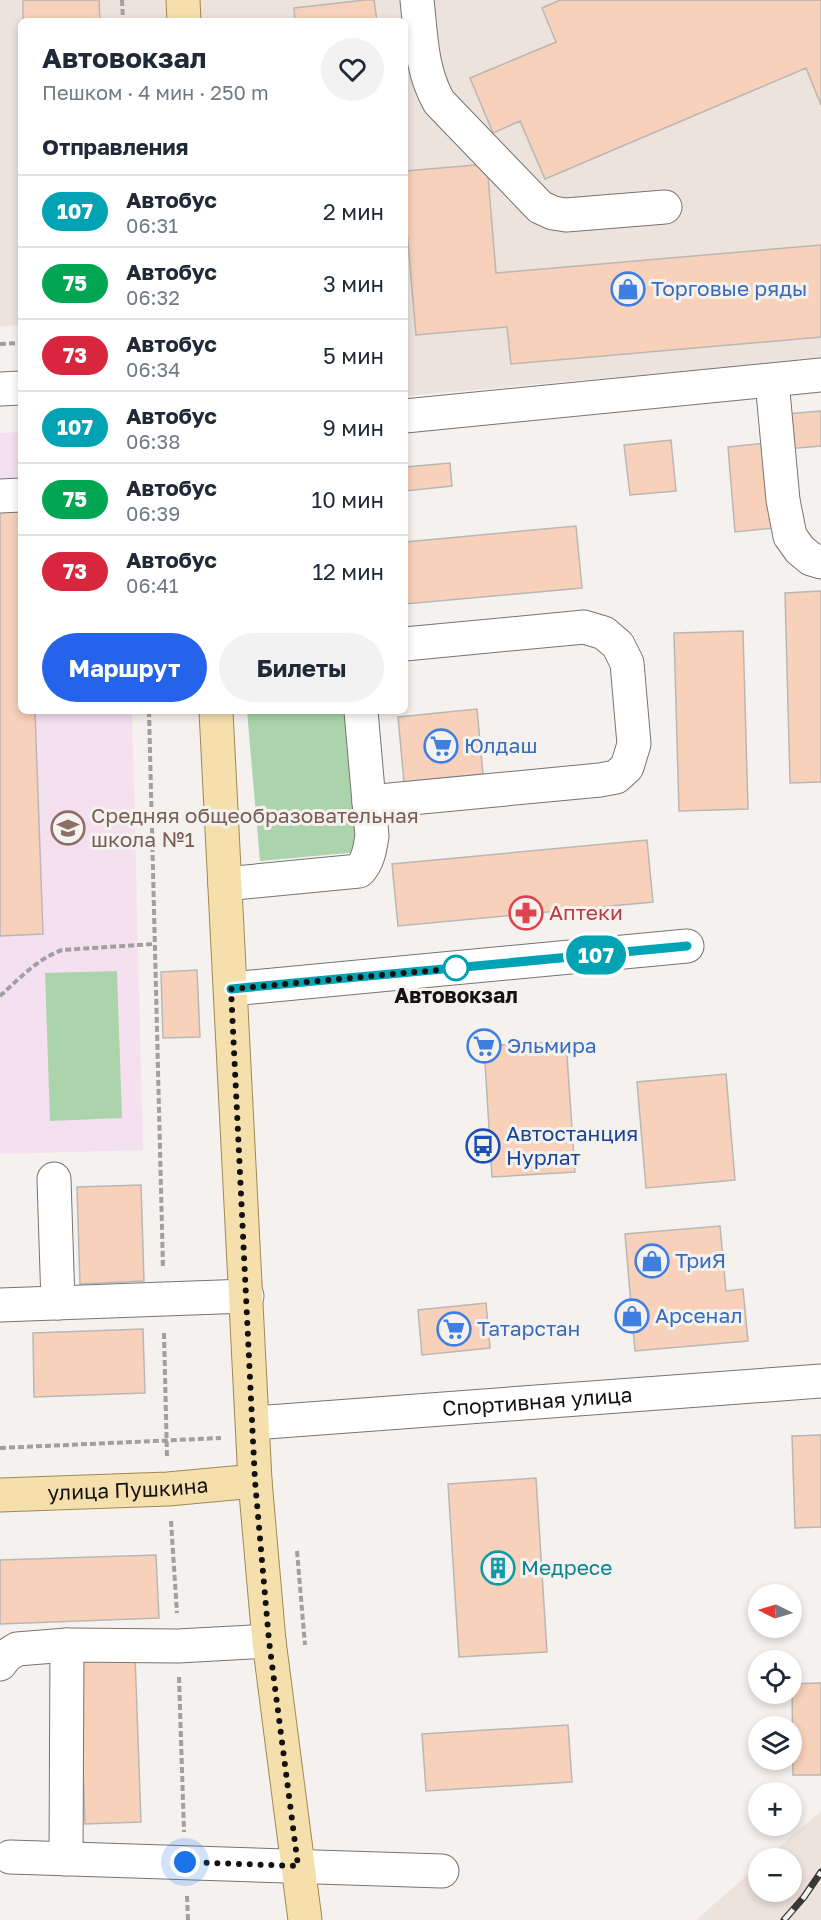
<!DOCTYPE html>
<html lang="ru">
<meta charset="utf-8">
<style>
:root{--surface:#fff;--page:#f2f2f3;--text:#1f2937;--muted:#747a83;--line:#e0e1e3;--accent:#2563eb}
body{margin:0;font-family:"Golos Text",sans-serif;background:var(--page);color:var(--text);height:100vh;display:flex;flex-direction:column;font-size:22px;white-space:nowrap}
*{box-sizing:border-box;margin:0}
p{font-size:20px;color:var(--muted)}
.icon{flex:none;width:33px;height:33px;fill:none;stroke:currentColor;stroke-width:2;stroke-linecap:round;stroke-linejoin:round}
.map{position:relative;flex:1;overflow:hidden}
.panel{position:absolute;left:18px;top:18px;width:390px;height:696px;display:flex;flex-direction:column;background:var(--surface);border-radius:9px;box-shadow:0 3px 9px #0003}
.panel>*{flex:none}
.badge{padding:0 12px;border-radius:20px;font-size:21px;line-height:39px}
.needle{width:39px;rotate:275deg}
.fabs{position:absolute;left:748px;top:1584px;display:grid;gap:12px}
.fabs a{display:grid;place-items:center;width:54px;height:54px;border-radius:50%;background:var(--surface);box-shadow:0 3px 9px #0003;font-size:30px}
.you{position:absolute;width:30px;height:30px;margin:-15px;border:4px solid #fff;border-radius:50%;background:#1a73e8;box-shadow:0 0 0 9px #1a73e833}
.map>.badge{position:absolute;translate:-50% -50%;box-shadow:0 0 0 3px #fff}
h2{padding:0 24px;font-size:22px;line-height:54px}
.round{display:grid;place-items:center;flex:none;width:63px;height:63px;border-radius:32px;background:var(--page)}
.summary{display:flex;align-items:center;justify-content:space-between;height:102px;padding:0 24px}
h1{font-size:28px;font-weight:700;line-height:45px}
.button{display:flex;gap:12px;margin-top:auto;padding:12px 24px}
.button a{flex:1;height:69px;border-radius:36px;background:var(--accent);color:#fff;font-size:24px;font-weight:700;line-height:69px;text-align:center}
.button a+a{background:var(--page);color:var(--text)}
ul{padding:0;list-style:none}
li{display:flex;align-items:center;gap:18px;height:72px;padding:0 24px;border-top:2px solid var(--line)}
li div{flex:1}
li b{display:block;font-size:22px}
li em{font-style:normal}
li .badge{min-width:66px;font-weight:700;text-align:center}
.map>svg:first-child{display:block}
</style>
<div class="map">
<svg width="821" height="1920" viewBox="0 0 821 1920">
<rect width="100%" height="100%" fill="#f4f1ef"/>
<path fill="#ede2dc" d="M0,0H821V359L405,396V21H21V325L0,326Z
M821,1811V1920H696L759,1865V1892H792V1858H766Z"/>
<path fill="#f5e0ef" d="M21,432V711H132L143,1150L0,1154V433Z"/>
<path fill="#abd4ac" d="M247,711H347L359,852L260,861Z
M117,971L122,1118L50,1121L45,973Z"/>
<path fill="#f7d1b9" stroke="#bab7b5" stroke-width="1.5" d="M23,0H99L100,21H23Z
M365,0H374L377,21H295L294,8Z
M560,0H821V105L806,68L545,179L520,121L493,133L470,78L556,42L542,8Z
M487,164L496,273L821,245V337L511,364L507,327L416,335L405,208V171Z
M821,411V446L787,449L785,414Z
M671,440L676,491L630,495L624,445Z
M767,443L775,528L735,532L728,447Z
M450,463L452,486L405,491V467Z
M21,501V711H35L43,934L0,936V502Z
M576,526L582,588L405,604V542Z
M821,591V782L790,783L785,593Z
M743,631L748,809L679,811L674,633Z
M477,709L483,774L404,782L398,717Z
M647,840L653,902L398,926L392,864Z
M197,970L200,1037L163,1038L161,972Z
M566,1041L575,1172L492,1177L484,1046Z
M726,1074L735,1180L646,1188L637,1082Z
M141,1185L144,1281L80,1284L77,1187Z
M720,1226L726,1291L743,1289L748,1341L635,1351L625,1234Z
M486,1303L490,1348L422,1355L418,1310Z
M143,1329L145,1393L34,1397L33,1333Z
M821,1435V1527L795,1528L792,1436Z
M536,1478L547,1652L459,1657L448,1484Z
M156,1555L159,1618L0,1624V1560Z
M135,1655L141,1822L85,1824L79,1657Z
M821,1683V1775H793L792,1684Z
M568,1725L572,1782L426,1791L422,1734Z"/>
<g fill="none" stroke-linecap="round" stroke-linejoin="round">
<g stroke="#777472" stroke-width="35">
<g id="minor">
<path d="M417,0C421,35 421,71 439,102L540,207L553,213L566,215L665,207"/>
<path d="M772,381L783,500L790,536L800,550L811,559L821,562"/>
<path d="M0,389L21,388"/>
<path d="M405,416L821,375"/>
<path d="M0,496L21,495"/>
<path d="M369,802L600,780L616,777L627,767L634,744L627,663L618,645L604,633L584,627L405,644"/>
<path d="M225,884L359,871C368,862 370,849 372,836L361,711"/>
<path d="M231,989L687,946"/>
<path d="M54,1179L58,1303"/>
<path d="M0,1305L247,1296"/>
<path id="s1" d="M253,1423L821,1381"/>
<path d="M0,1664L6,1656L17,1649L67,1645L178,1646L269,1641"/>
<path d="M10,1857L442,1871"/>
<path d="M66,1859L67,1645"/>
</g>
</g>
<g stroke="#a28952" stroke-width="35">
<g id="major">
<path d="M183,0L184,21"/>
<path d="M216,711L255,1481L269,1641L305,1920"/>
<path id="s2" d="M0,1495L168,1489L255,1481"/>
</g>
</g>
<path stroke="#a2a09e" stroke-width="4" stroke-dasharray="6 3" stroke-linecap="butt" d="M122,0L123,21
M0,344L21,343
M149,711L163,1268
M0,996C19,979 37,959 62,950L154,944
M164,1333L167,1457
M0,1448L221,1438
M171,1521L177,1613
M297,1551L305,1645
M179,1677L184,1832
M187,1896L188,1920"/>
<use href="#minor" stroke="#fff" stroke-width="33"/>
<use href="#major" stroke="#f5dfac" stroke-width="33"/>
<g stroke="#393836" stroke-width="7">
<path id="rail" d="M784,1920L804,1897L821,1872"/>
</g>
<use href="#rail" stroke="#f4f1ef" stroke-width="4.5" stroke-dasharray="14" stroke-linecap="butt"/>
</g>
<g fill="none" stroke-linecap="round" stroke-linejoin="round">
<g stroke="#fff" stroke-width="14">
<path id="line" d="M231,989L687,946"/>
</g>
<use href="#line" stroke="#00a3b4" stroke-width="9"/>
<path stroke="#131211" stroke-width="6" stroke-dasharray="0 10.8" d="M185,1862L298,1866L269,1641L255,1481L231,989L459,968H456"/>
</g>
<defs>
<g id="shop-ring" transform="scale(1.725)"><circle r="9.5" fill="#f4f1ef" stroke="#3f7fe0" stroke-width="1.5"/><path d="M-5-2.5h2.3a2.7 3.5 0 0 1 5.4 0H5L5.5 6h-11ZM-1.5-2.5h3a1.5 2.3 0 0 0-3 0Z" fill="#3f7fe0"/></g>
<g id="supermarket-ring" transform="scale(1.725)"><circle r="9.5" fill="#f4f1ef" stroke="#3f7fe0" stroke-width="1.5"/><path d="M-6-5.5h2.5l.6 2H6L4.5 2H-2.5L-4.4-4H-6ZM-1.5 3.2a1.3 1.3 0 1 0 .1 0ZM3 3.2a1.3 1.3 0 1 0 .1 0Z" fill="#3f7fe0"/></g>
<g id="school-ring" transform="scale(1.725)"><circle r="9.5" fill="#f4f1ef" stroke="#8d6e63" stroke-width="1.5"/><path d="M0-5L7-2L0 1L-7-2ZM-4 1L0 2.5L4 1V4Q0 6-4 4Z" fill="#8d6e63"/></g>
<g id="pharmacy-ring" transform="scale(1.725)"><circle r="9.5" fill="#f4f1ef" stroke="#e0444e" stroke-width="1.5"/><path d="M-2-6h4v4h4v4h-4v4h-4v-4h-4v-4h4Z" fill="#e0444e"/></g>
<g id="bus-ring" transform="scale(1.725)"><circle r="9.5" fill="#f4f1ef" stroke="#1a4fb4" stroke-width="1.5"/><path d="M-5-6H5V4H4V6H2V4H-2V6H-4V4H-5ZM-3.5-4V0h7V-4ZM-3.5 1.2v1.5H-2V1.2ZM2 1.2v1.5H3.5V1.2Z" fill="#1a4fb4"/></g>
<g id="building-ring" transform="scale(1.725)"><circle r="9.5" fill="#f4f1ef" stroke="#0f9aa8" stroke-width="1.5"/><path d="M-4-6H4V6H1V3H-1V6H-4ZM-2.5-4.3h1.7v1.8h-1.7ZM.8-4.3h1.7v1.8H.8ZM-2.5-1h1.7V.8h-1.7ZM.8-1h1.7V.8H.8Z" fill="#0f9aa8"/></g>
</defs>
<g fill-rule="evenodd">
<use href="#shop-ring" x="628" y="289"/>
<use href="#supermarket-ring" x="441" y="746"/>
<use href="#school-ring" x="68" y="828"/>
<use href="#pharmacy-ring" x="526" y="913"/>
<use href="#supermarket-ring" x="484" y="1046"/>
<use href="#bus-ring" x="483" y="1146"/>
<use href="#shop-ring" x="652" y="1261"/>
<use href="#shop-ring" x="632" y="1316"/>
<use href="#supermarket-ring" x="454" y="1329"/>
<use href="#building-ring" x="498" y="1568"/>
</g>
<circle fill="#fff" stroke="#00a3b4" stroke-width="3" cx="456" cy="968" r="12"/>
<g text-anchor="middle" stroke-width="6" stroke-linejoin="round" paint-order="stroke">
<g font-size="21" fill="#366cbe" stroke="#f4f1ef" text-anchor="start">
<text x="651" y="296">Торговые ряды</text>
<text x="464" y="753">Юлдаш</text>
<text x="507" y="1053">Эльмира</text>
<text x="675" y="1268">ТриЯ</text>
<text x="655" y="1323">Арсенал</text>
<text x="477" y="1336">Татарстан</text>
</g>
<g font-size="21" fill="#785e54" stroke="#f4f1ef" text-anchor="start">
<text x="91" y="823">Средняя общеобразовательная<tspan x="91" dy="24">школа №1</tspan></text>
</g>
<g font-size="21" fill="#be3a42" stroke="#f4f1ef" text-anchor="start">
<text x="549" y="920">Аптеки</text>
</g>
<g font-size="21" font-weight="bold" fill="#131211" stroke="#f4f1ef">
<text x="456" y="1003">Автовокзал</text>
</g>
<g font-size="21" fill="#164399" stroke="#f4f1ef" text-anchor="start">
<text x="506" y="1141">Автостанция<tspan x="506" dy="24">Нурлат</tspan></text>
</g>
<g font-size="21" fill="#131211" stroke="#f4f1ef">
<text dy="7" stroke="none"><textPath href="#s1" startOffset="285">Спортивная улица</textPath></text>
<text dy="7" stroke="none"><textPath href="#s2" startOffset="128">улица Пушкина</textPath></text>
</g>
<g font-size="21" fill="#0d838f" stroke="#f4f1ef" text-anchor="start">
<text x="521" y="1575">Медресе</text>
</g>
</g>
</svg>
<div class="fabs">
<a><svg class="needle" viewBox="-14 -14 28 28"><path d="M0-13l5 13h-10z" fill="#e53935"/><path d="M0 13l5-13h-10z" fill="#747a83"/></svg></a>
<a><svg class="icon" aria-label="locate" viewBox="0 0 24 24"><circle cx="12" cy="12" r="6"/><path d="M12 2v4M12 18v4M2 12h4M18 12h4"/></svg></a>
<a><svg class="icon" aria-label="layers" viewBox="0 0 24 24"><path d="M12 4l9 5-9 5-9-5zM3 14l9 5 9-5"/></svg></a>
<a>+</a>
<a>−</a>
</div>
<div class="you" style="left:185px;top:1862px"></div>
<b class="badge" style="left:596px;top:955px;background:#00a3b4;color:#fff">107</b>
<section class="panel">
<div class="summary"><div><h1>Автовокзал</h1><p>Пешком · 4 мин · 250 m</p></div><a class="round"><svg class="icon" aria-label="heart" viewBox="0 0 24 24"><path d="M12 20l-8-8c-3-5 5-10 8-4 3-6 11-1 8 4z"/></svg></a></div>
<h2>Отправления</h2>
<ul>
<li><span class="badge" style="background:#00a3b4;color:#fff">107</span><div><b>Автобус</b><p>06:31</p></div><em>2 мин</em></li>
<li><span class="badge" style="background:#00a651;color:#fff">75</span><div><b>Автобус</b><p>06:32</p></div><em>3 мин</em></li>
<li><span class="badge" style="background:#d7263d;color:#fff">73</span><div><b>Автобус</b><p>06:34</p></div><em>5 мин</em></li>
<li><span class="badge" style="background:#00a3b4;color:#fff">107</span><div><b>Автобус</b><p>06:38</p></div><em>9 мин</em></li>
<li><span class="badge" style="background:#00a651;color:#fff">75</span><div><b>Автобус</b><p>06:39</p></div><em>10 мин</em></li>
<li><span class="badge" style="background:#d7263d;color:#fff">73</span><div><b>Автобус</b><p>06:41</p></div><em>12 мин</em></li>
</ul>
<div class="button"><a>Маршрут</a><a>Билеты</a></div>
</section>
</div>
